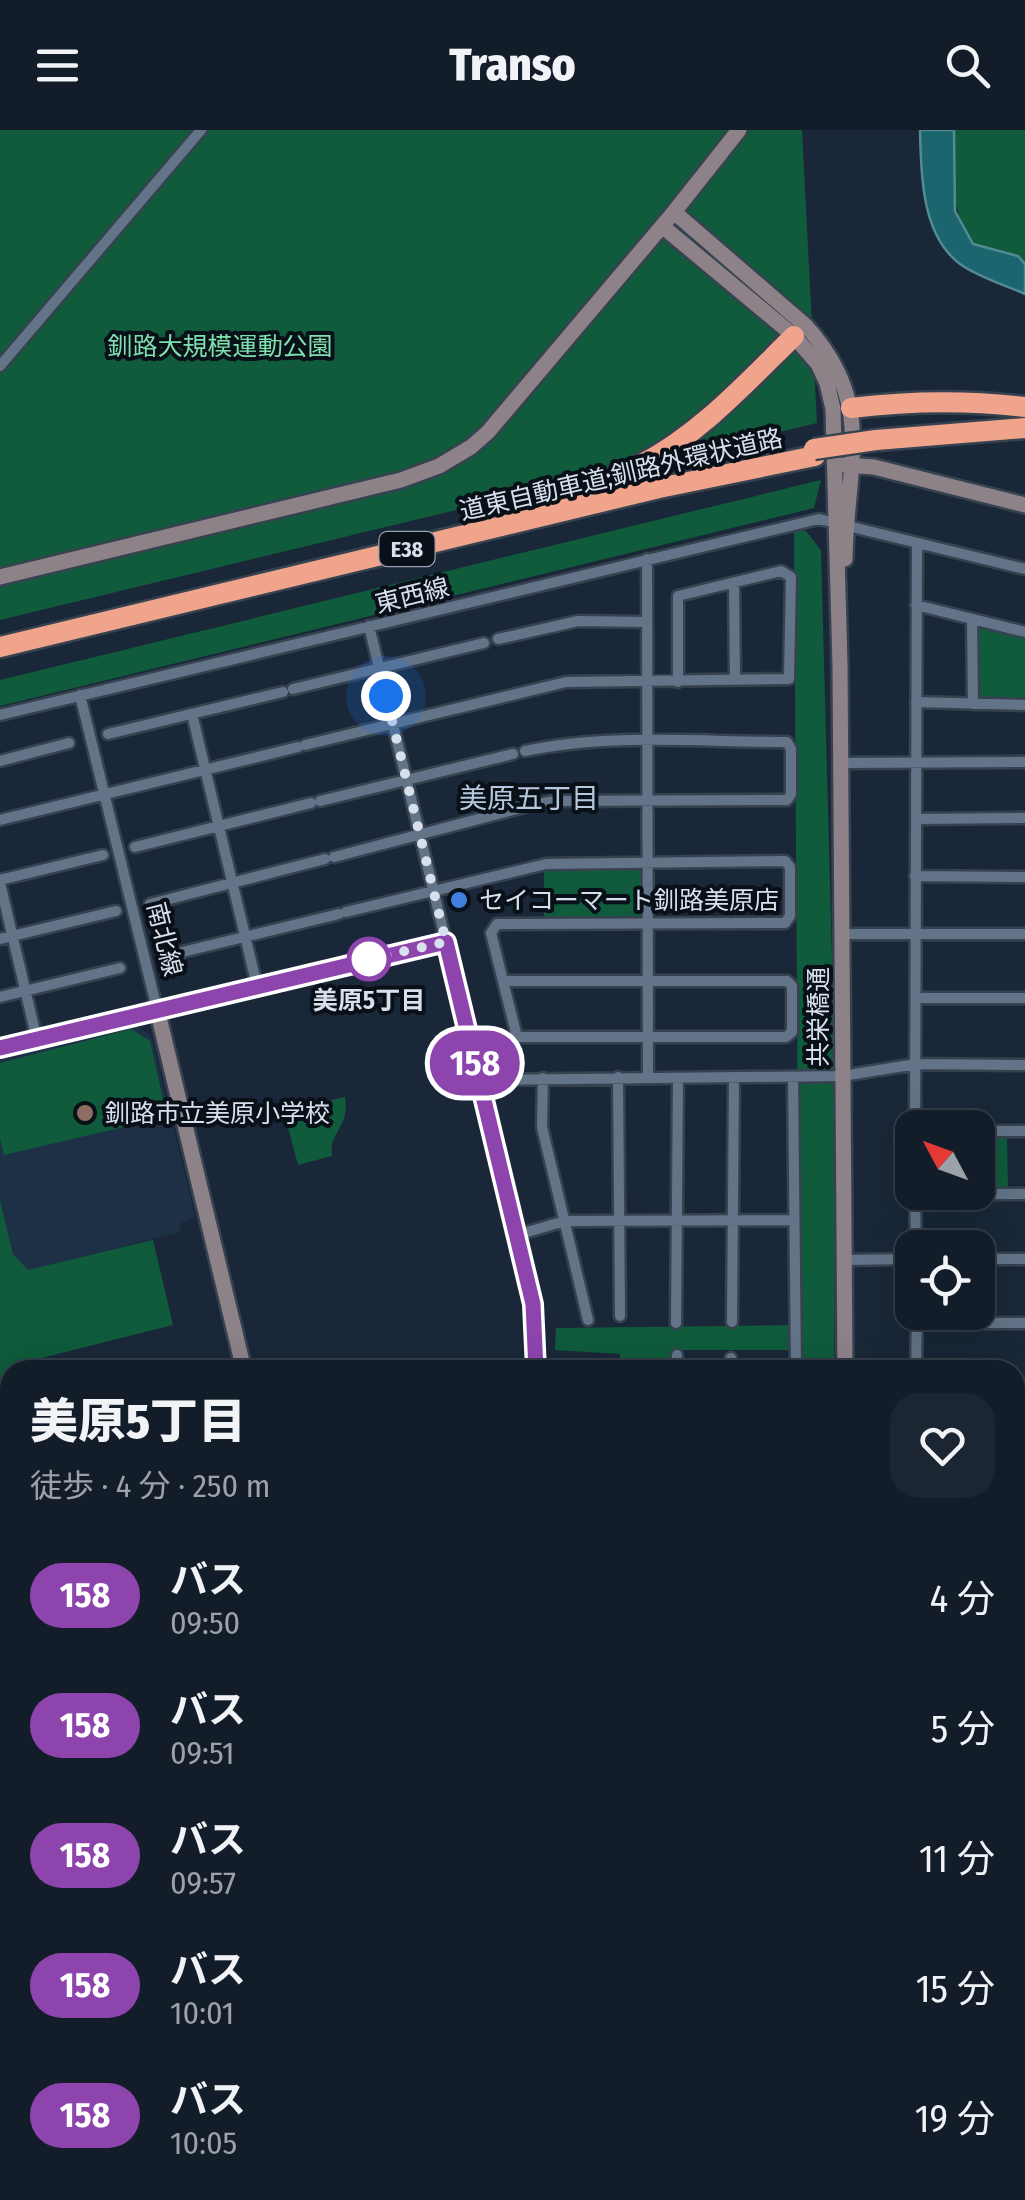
<!DOCTYPE html>
<html lang="ja">
<meta charset="utf-8">
<style>
:root{--surface:#131d2a;--page:#1c2632;--text:#f1f3f6;--muted:#9da2a8;--line:#323b47}
body{margin:0;font-family:"Fira Sans Condensed","Noto Sans JP",sans-serif;background:var(--page);color:var(--text);height:100vh;display:flex;flex-direction:column;font-size:38px;white-space:nowrap}
*{box-sizing:border-box;margin:0}
p{font-size:32px;color:var(--muted)}
.icon{flex:none;width:55px;height:55px;fill:none;stroke:currentColor;stroke-width:2;stroke-linecap:round;stroke-linejoin:round}
.map{position:relative;flex:1;overflow:hidden}
.side{position:absolute;left:0px;top:1230px;width:1025px;height:840px;display:flex;flex-direction:column;background:var(--surface);border-radius:30px 30px 0 0;box-shadow:0 10px 40px #0002,0 0 0 2px var(--line)}
.side>*{flex:none}
.badge{padding:0 20px;border-radius:32px;font-size:35px;line-height:65px}
.needle{width:65px;rotate:311deg}
.controls{position:absolute;left:895px;top:980px;display:grid;gap:20px}
.controls a{display:grid;place-items:center;width:100px;height:100px;border-radius:20px;background:var(--surface);box-shadow:0 10px 40px #0002,0 0 0 2px var(--line);font-size:50px}
.you{position:absolute;width:50px;height:50px;margin:-25px;border:8px solid #fff;border-radius:50%;background:#1a73e8;box-shadow:0 0 0 15px #1a73e833}
.map>.badge{position:absolute;translate:-50% -50%;box-shadow:0 0 0 5px #fff}
.round{display:grid;place-items:center;flex:none;width:105px;height:105px;border-radius:30px;background:var(--page)}
.head{display:flex;align-items:center;justify-content:space-between;height:170px;padding:0 30px}
h1{font-size:48px;font-weight:800;line-height:75px}
ul{padding:0;list-style:none}
li{display:flex;align-items:center;gap:30px;height:130px;padding:0 30px}
li div{flex:1}
li b{display:block;font-size:38px}
li em{font-style:normal}
li .badge{min-width:110px;font-weight:700;text-align:center}
header{display:flex;justify-content:space-between;align-items:center;height:130px;padding:0 30px;background:var(--surface);font-size:45px;font-weight:800}
.map>svg:first-child{display:block}
</style>
<header><svg class="icon" aria-label="menu" viewBox="0 0 24 24"><path d="M4 6h16M4 12h16M4 18h16"/></svg>Transo<svg class="icon" aria-label="search" viewBox="0 0 24 24"><circle cx="10" cy="10" r="6"/><path d="M15 15l6 6"/></svg></header>
<div class="map">
<svg width="1025" height="2070" viewBox="0 0 1025 2070">
<rect width="100%" height="100%" fill="#192738"/>
<path fill="#1d3046" d="M136,896L151,905L195,1086L179,1094L181,1102L28,1141L13,1124L0,1070V930Z"/>
<path fill="#0f5b3c" d="M0,0H802L817,293L0,490Z
M954,0H1025V134L1018,125L973,114C948,76 954,44 954,0Z
M821,350L814,378L0,576V550Z
M794,401H806L821,420L836,978L834,1240H800L799,1220H671V1240H620V1224L555,1220L556,1198L799,1195Z
M978,496L1025,509V568L979,567Z
M641,739V788H544V740Z
M131,899L150,911L167,987L4,1025L0,1008V933Z
M345,967C350,999 328,1002 332,1026L298,1035L284,982Z
M978,1006H1007L1008,1059H978Z
M0,1070L13,1124L28,1140L153,1110L173,1195L38,1229L40,1240H10V1432L0,1434Z
M0,1902H10V2030H0Z
M323,2060H488L490,2066L476,2070H326Z"/>
<path fill="#1b656f" stroke="#538a94" stroke-width="2.5" d="M920,0H954L955,81L973,114L1018,126L1025,134V164C1005,155 978,147 960,134C921,105 921,43 920,0Z"/>
<g fill="none" stroke-linecap="round" stroke-linejoin="round">
<g stroke="#374250" stroke-width="15">
<path id="street" d="M0,236L201,0
M647,429L648,948
M734,453L735,550
M916,475L1025,502
M972,489L973,574
M369,496L446,812
M498,509L578,491L646,492
M293,559L484,513
M80,565L157,879
M916,572L1025,575
M192,584L257,856
M0,585L819,389L1025,439
M108,604L283,562
M305,615L566,552L789,549L791,447L781,441L678,466V552
M525,621C610,603 701,612 787,612L791,619V664L787,670L555,671L538,674
M0,631L69,613
M841,633L1025,632
M320,671L513,624
M916,689L1025,688
M0,690L298,617
M135,717L311,673
M334,727L528,676
M915,746L1025,747
M0,750L103,725
M0,753L37,910
M150,774L325,729
M346,782L546,734L785,731L790,737V786L785,793L497,794L491,803L517,907H786L792,902V856L787,851H504
M843,804H1025
M0,809L116,781
M166,826L339,784
M0,867L120,838
M916,868H1025
M618,947L620,1186
M793,947L796,1240
M543,948L542,997L588,1190
M479,950L842,946L916,934L1025,935
M915,998L917,413
M978,1001H1025
M915,1062L916,1118
M915,1064H1025
M517,1105L565,1091L794,1090
M978,1129H1025
M845,1130L912,1129
M732,1192L734,947
M676,1193L678,948
M917,1193H1025
M731,1228V1240
M677,1240V1225
M916,1240L917,1182
M1015,1256H1025
M1015,1431H1025
M1015,1491H1025
M1015,1617H1025
M1015,1673H1025
M1015,1734H1025
M1015,1791H1025
M1015,1854H1025
M0,1897L2,1626
M0,2036L10,2035
M52,2060L55,2070
M95,2060L97,2070
M149,2060L290,2061L293,2070
M507,2070L540,2060
M640,2070V2060
M777,2070V2060"/>
</g>
<g stroke="#374250" stroke-width="20">
<path id="secondary" d="M674,82L806,196C877,274 846,336 845,429
M662,96L794,206L818,234L827,253L833,279L840,535L845,1240
M844,335L874,337L1025,375
M0,447L401,350L439,336L471,317L488,302L674,82L739,0
M157,879L244,1240
M0,918L446,812L533,1174L536,1240
M1015,1327H1025
M0,1434L10,1432
M1015,1988H1025
M849,2060V2070"/>
</g>
<g stroke="#374250" stroke-width="25">
<path id="highway" d="M851,278C909,271 966,270 1025,277
M876,310L1025,298
M527,378C566,365 605,353 642,334C701,303 747,252 794,206
M0,517L659,358L815,326"/>
</g>
<use href="#street" stroke="#637488" stroke-width="10"/>
<use href="#secondary" stroke="#8e8289" stroke-width="15"/>
<use href="#highway" stroke="#f1a48c" stroke-width="20"/>
<g stroke="#374250" stroke-width="25" stroke-linecap="butt">
<path id="highway-bridge" d="M814,319L876,310"/>
</g>
<use href="#highway-bridge" stroke="#f1a48c" stroke-width="20"/>
</g>
<g fill="none" stroke-linecap="round" stroke-linejoin="round">
<g stroke="#fff" stroke-width="22">
<path id="line" d="M0,918L446,812L533,1174L536,1240"/>
</g>
<use href="#line" stroke="#8e44ad" stroke-width="15"/>
<path stroke="#d7e0ec" stroke-width="10" stroke-dasharray="0 18" d="M369,829L446,812L386,566"/>
</g>
<circle fill="#3f7fe0" stroke="#091017" stroke-width="4" cx="459" cy="770" r="10"/>
<circle fill="#fff" stroke="#8e44ad" stroke-width="5" cx="369" cy="829" r="20"/>
<circle fill="#8d6e63" stroke="#091017" stroke-width="4" cx="85" cy="983" r="10"/>
<g text-anchor="middle" stroke-width="8" stroke-linejoin="round" paint-order="stroke">
<rect fill="#091017" stroke="#99a2ac" stroke-width="2.5" x="379.5" y="402" width="55" height="34" rx="8"/>
<g font-size="22" font-weight="bold" fill="#d7e0ec">
<text x="407" y="427">E38</text>
</g>
<g font-size="25" fill="#7de0ae" stroke="#091017">
<text x="220" y="225">釧路大規模運動公園</text>
</g>
<g font-size="25" fill="#d7e0ec" stroke="#091017">
<text transform="translate(621 344) rotate(-13)" y="9">道東自動車道;釧路外環状道路</text>
<text transform="translate(412 465) rotate(-14)" y="9">東西線</text>
<text transform="translate(165 809) rotate(76)" y="9">南北線</text>
<text transform="translate(818 887) rotate(-90)" y="9">共栄橋通</text>
</g>
<g font-size="25" fill="#d7e0ec" stroke="#091017" text-anchor="start">
<text x="479" y="779">セイコーマート釧路美原店</text>
<text x="105" y="992">釧路市立美原小学校</text>
</g>
<g font-size="25" font-weight="bold" fill="#d7e0ec" stroke="#091017">
<text x="369" y="879">美原5丁目</text>
</g>
<g font-size="28" fill="#b6c8de" stroke="#091017">
<text x="529" y="678">美原五丁目</text>
</g>
</g>
</svg>
<div class="controls">
<a><svg class="needle" viewBox="-14 -14 28 28"><path d="M0-13l5 13h-10z" fill="#e53935"/><path d="M0 13l5-13h-10z" fill="#9da2a8"/></svg></a>
<a><svg class="icon" aria-label="locate" viewBox="0 0 24 24"><circle cx="12" cy="12" r="6"/><path d="M12 2v4M12 18v4M2 12h4M18 12h4"/></svg></a>
</div>
<div class="you" style="left:386px;top:566px"></div>
<b class="badge" style="left:475px;top:933px;background:#8e44ad;color:#fff">158</b>
<section class="side">
<div class="head"><div><h1>美原5丁目</h1><p>徒歩 · 4 分 · 250 m</p></div><a class="round"><svg class="icon" aria-label="heart" viewBox="0 0 24 24"><path d="M12 20l-8-8c-3-5 5-10 8-4 3-6 11-1 8 4z"/></svg></a></div>
<ul>
<li><span class="badge" style="background:#8e44ad;color:#fff">158</span><div><b>バス</b><p>09:50</p></div><em>4 分</em></li>
<li><span class="badge" style="background:#8e44ad;color:#fff">158</span><div><b>バス</b><p>09:51</p></div><em>5 分</em></li>
<li><span class="badge" style="background:#8e44ad;color:#fff">158</span><div><b>バス</b><p>09:57</p></div><em>11 分</em></li>
<li><span class="badge" style="background:#8e44ad;color:#fff">158</span><div><b>バス</b><p>10:01</p></div><em>15 分</em></li>
<li><span class="badge" style="background:#8e44ad;color:#fff">158</span><div><b>バス</b><p>10:05</p></div><em>19 分</em></li>
</ul>
</section>
</div>
